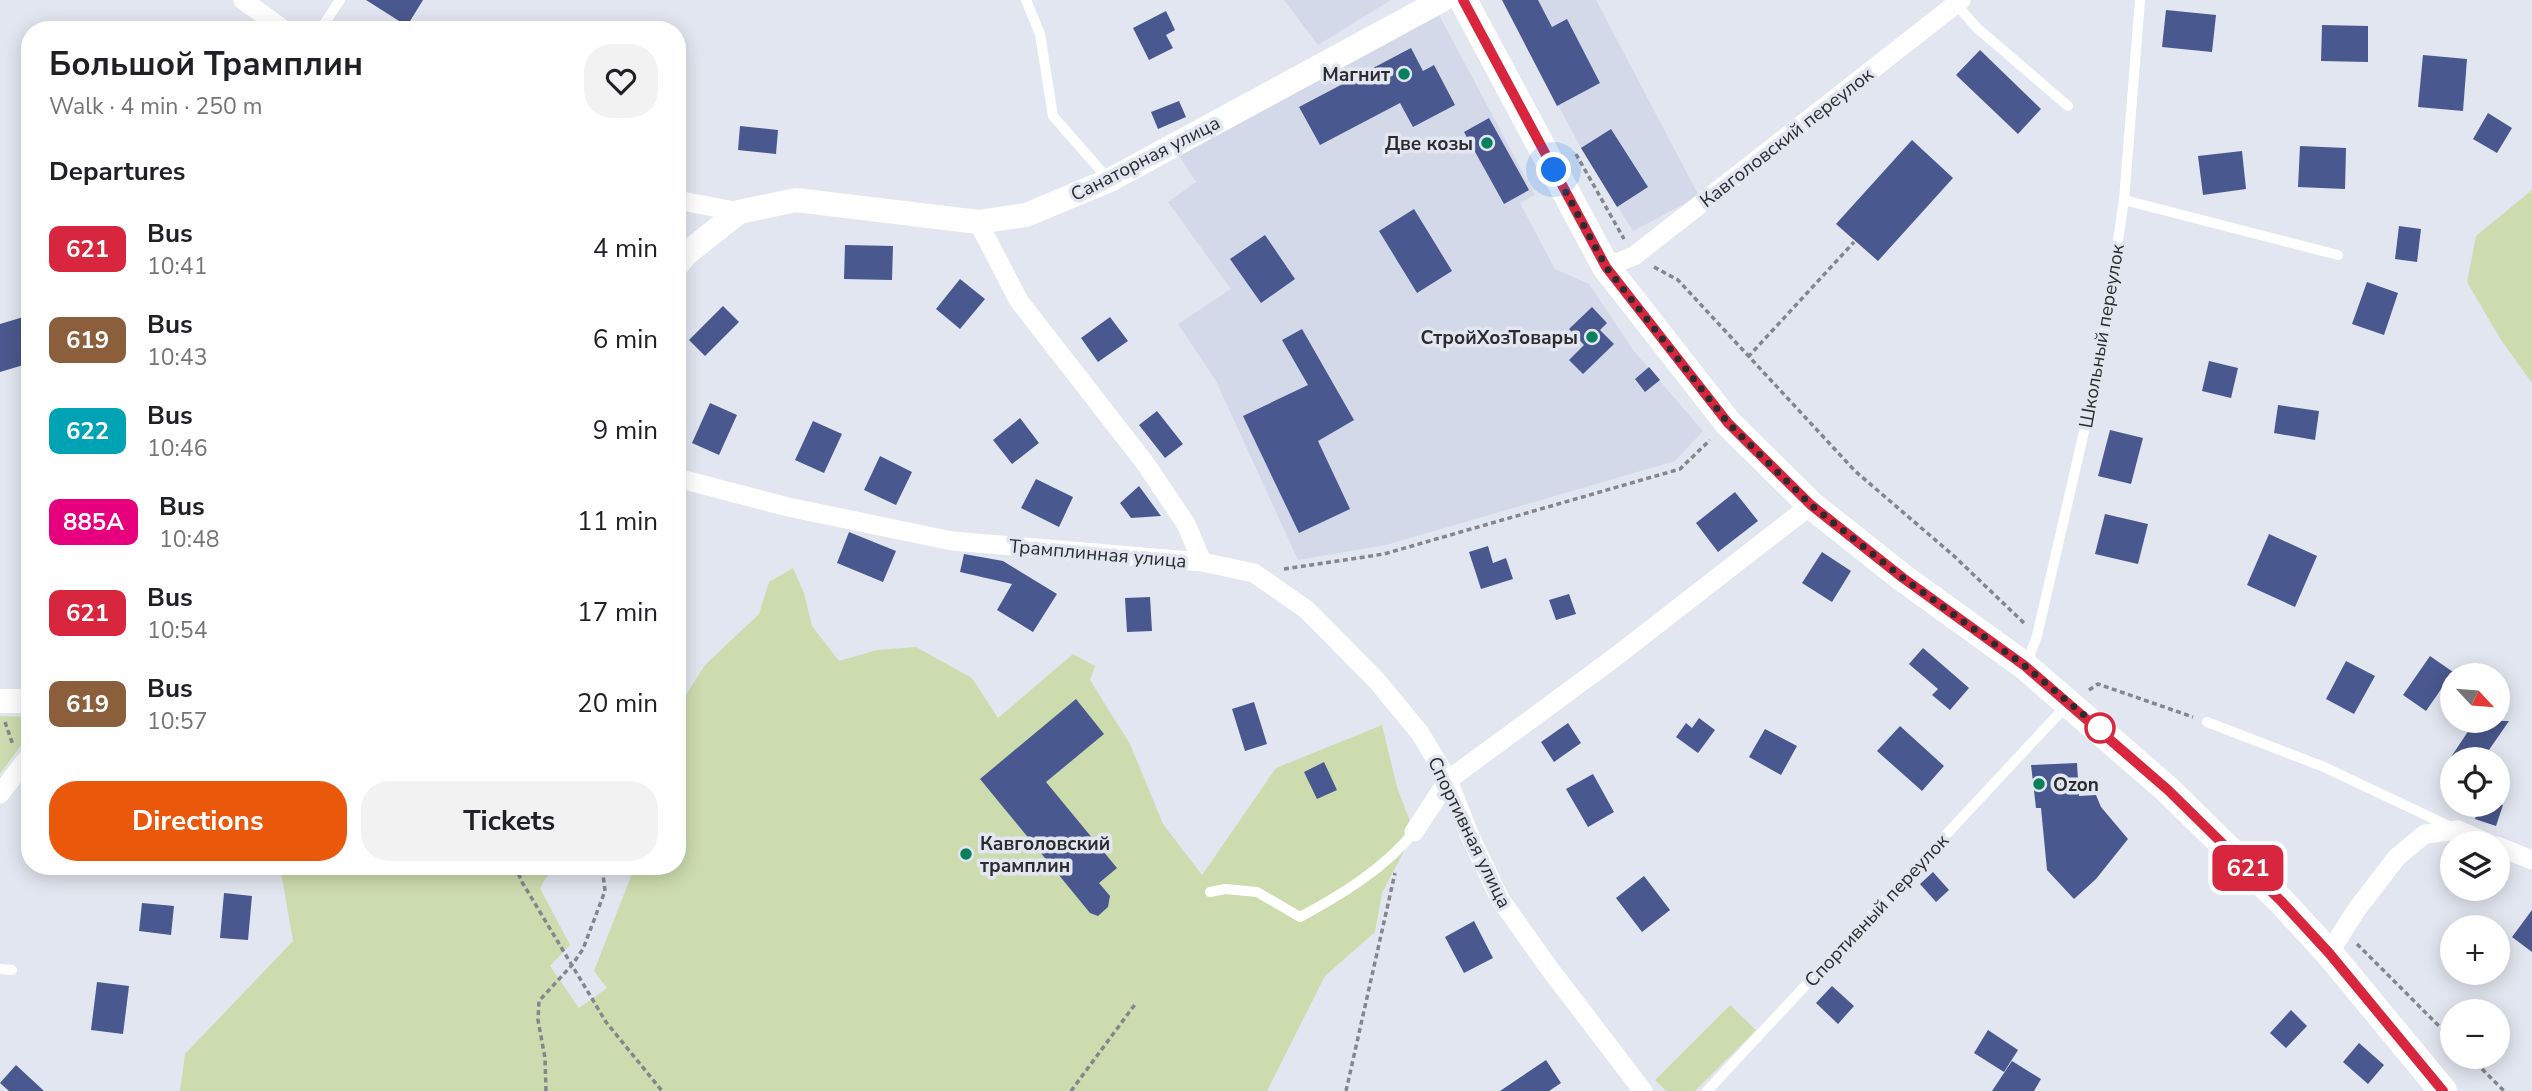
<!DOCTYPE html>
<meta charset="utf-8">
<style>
:root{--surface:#fff;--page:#f2f2f2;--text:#202124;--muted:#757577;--accent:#ea580c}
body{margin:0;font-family:"Nunito Sans",sans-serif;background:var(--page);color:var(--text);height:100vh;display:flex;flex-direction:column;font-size:26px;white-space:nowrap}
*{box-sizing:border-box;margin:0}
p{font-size:23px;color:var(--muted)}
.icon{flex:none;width:38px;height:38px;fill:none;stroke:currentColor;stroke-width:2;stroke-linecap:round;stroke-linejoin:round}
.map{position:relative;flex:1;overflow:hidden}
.details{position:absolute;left:21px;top:21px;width:665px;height:854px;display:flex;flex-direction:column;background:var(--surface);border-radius:28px;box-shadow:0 4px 18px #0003}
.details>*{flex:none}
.badge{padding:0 14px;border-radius:10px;font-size:24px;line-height:46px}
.needle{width:46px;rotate:116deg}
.fabs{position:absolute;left:2440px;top:663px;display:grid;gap:14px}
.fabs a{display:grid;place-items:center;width:70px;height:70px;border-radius:50%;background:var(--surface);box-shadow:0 4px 18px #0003;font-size:35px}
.you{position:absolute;width:35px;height:35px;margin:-18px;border:5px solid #fff;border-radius:50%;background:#1a73e8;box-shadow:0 0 0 10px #1a73e833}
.map>.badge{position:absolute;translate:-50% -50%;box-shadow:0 0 0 4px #fff}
h2{padding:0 28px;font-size:26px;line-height:63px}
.round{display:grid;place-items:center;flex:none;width:74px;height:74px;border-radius:28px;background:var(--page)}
.overview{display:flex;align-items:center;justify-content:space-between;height:119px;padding:0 28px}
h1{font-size:33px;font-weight:700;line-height:52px}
.cta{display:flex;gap:14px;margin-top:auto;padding:14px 28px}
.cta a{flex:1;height:80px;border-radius:28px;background:var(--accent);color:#fff;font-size:28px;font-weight:700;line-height:80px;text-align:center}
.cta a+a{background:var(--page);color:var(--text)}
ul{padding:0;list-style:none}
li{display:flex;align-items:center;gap:21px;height:91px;padding:0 28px}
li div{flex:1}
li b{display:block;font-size:26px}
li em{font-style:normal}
li .badge{min-width:77px;font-weight:700;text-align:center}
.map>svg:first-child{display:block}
</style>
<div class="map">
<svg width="2532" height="1091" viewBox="0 0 2532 1091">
<rect width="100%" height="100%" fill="#e2e6f0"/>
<path fill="#d4d9ea" d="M1284,0H1391L1318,45Z
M1502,0H1596L1699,196L1633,231L1581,148Z
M1439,15L1535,195L1520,203L1555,269L1589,284L1633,350L1703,431L1675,461L1386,545L1298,560L1216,381L1178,324L1231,289L1168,202L1196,182L1176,151Z"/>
<path fill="#cddcae" d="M2532,190V383L2501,340L2467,282L2476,236Z
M793,568L804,593L812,626L839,661L877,650L916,647L972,678L998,718L1073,654L1095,666L1090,680L1130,744L1163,824L1202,875L1276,768L1382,725L1397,787L1414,832L1382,893L1375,932L1325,976L1267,1091H180L185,1054L293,941L280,866H553L540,888L570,945L550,966L579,1008L607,988L594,971L635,866H677V709L705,665L759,614L769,582Z
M0,716L30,717V733L0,774Z
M1730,1005L1756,1030L1695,1091H1666L1655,1080Z"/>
<path fill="#49588e" d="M366,0H423L407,26Z
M1502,0H1538L1552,27L1567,19L1600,83L1557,106Z
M2166,10L2216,15L2212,52L2162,47Z
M1166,11L1175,30L1166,35L1173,48L1149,60L1133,28Z
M2322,25L2368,26V62L2321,61Z
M1411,48L1423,71L1434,65L1455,105L1413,127L1400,103L1320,145L1299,107Z
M1980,50L2041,109L2018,134L1956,75Z
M2423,55L2467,59L2463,111L2418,107Z
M1179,101L1186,117L1158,129L1151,112Z
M2488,113L2512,128L2497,153L2473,139Z
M1489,118L1529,190L1504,204L1464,132Z
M740,126L778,130L776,154L738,150Z
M1611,129L1648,187L1617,207L1581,148Z
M1912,140L1953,178L1878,261L1836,224Z
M2300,146L2346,148L2345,189L2298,187Z
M2242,151L2246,189L2203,195L2198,156Z
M1414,209L1452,271L1417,293L1379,231Z
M2399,226L2421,229L2417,262L2395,259Z
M1265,235L1295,279L1261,303L1230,259Z
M845,245L893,246L892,280L844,279Z
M960,279L985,299L960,329L936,309Z
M2367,282L2398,293L2384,335L2352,324Z
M723,306L739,322L705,356L689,340Z
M1592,307L1607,323L1600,330L1614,344L1583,374L1569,360L1584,345L1569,329Z
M30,315V363L0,372V324Z
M1110,317L1128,341L1098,362L1081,338Z
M1302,329L1354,420L1318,441L1350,509L1299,533L1243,416L1308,385L1282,340Z
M2209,361L2238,368L2231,398L2202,391Z
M1649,367L1660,380L1645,392L1635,379Z
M710,403L737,415L719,455L692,443Z
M2278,405L2319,411L2315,440L2274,433Z
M1157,411L1183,444L1165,458L1139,425Z
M1020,418L1039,443L1012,464L993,440Z
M813,421L842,434L824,473L795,460Z
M2110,430L2143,438L2131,484L2098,476Z
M880,456L912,472L896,505L864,490Z
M1036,479L1073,497L1059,527L1021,508Z
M1139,486L1161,516L1131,518L1120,503Z
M1735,492L1758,521L1718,552L1696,523Z
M2105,514L2148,524L2138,564L2095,554Z
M849,532L896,551L883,582L837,563Z
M2269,534L2317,556L2295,607L2247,585Z
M1488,546L1493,563L1506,558L1513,579L1481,589L1469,552Z
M1822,552L1851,571L1832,602L1802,583Z
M964,554L1003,561L1057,594L1033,632L997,610L1012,584L960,572Z
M1569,594L1576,614L1556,620L1549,600Z
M1150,597L1152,631L1127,632L1125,598Z
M1923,648L1969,688L1950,710L1932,695L1938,689L1909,664Z
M2430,656L2453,672L2426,711L2403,695Z
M2346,661L2375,676L2354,714L2326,699Z
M1076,699L1104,734L1046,782L1117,868L1099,883L1110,896L1108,907L1098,916L1090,913L980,779Z
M1254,702L1267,744L1245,751L1232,709Z
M1699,718L1715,730L1698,753L1676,737L1686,723L1692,728Z
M2475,721H2509L2482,760H2449Z
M1568,723L1581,743L1554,762L1541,742Z
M1900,726L1944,766L1922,791L1877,751Z
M1765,729L1797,746L1781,775L1749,757Z
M1324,762L1337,790L1317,799L1304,772Z
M2077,763L2079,796L2096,795L2101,807L2128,839L2096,879L2074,899L2047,870L2041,808H2036L2031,765Z
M1593,774L1614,812L1588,827L1566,789Z
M2480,805H2503L2496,826L2475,819Z
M1933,872L1949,890L1936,902L1920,884Z
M1644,876L1670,910L1642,932L1616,898Z
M224,893L252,896L248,940L220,938Z
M142,903L174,906L171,935L139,931Z
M2532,910V952L2512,937Z
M1474,921L1493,958L1464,973L1445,937Z
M97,982L129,986L123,1034L91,1030Z
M1832,986L1854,1006L1838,1024L1816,1003Z
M2291,1010L2307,1026L2286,1048L2270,1033Z
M1988,1030L2018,1050L2004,1072L1974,1053Z
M2359,1043L2384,1065L2368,1084L2343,1062Z
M1546,1060L1561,1083L1549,1091H1500Z
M2012,1061L2041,1079L2034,1091H1992Z
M16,1065L44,1091H9L0,1083Z"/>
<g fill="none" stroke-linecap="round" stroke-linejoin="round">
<path stroke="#83868d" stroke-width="3.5" stroke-dasharray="5 3.5" stroke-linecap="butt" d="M1576,154L1624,239
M1654,267L1678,280L1855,471L1954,556L2025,624
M1748,357L1854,242
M1284,569L1384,554L1680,469L1710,440
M2089,690L2098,684L2193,717
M5,722L13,745
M515,866L522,882L606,1022L662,1091
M2357,944L2452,1039
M2470,1057L2504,1091
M546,1091L545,1058L538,1020L539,1001L572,965L583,949L605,891L602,866
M1071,1091L1136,1003
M1346,1091L1395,873"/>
<path stroke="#fff" stroke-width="10" d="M1026,0L1040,34L1053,116L1109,180
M1957,5L1976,27L2068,106
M320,30L340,0
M2124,200L2338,255
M2027,662L2037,636L2100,362L2124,200L2140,0
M2207,722L2324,767L2451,827
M1210,892L1225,889L1257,892L1300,917C1341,895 1385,868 1414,832
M0,969L12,970
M1707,1091L2067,705"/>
<path stroke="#fff" stroke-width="19" d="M243,0L284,30
M677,200L739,212
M1606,267L1634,256L1961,0
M677,478L788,507L952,541L1202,562L1186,524L1145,463L1019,301L978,222
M1202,562L1254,573L1307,610L1377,681L1420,733L1448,780L1469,834L1500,899L1549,968L1643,1091
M0,794L30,755
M1414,832L1448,780L1610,661L1811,505
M2497,846L2532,860
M2329,953L2357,909L2397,857L2425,834L2458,830L2490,844"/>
<path stroke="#fff" stroke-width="24" d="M677,265L687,253L739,212L796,200L978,222L1026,215L1110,180L1442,0
M0,701H30"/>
<path stroke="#fff" stroke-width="28" d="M1463,0L1606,267L1728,423L1811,505L1903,578L2025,666L2168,790L2282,902L2329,953L2443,1091"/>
</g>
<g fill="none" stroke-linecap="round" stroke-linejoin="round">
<g stroke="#fff" stroke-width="16">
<path id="line" d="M1463,0L1606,267L1728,423L1811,505L1903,578L2025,666L2168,790L2282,902L2329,953L2443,1091"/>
</g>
<use href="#line" stroke="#d7263d" stroke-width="10"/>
<path stroke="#2b2c30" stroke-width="7" stroke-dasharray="0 12.6" d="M1554,170L1606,267L1728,423L1811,505L1903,578L2025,666L2102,730L2100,728"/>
</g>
<g fill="#08805e" stroke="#e2e6f0" stroke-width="2.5">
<circle cx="1404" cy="74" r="7"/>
<circle cx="1487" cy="143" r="7"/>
<circle cx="1592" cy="337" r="7"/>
<circle cx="2039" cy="784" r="7"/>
<circle cx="966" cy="854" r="7"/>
</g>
<circle fill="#fff" stroke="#d7263d" stroke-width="3.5" cx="2100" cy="728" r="14"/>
<g text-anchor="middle" stroke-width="7" stroke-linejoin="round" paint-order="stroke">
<g font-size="19" font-weight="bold" fill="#2b2c30" stroke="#e2e6f0" text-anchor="end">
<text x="1390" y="81">Магнит</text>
<text x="1473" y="150">Две козы</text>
<text x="1578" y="344">СтройХозТовары</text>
<text x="2053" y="791" text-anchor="start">Ozon</text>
<text x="980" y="850" text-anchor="start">Кавголовский<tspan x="980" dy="22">трамплин</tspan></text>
</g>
<g font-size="19" fill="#2b2c30" stroke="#e2e6f0">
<text transform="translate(1786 137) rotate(-38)" y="7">Кавголовский переулок</text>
<text transform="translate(1145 158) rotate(-27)" y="7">Санаторная улица</text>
<text transform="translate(2101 336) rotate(-80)" y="7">Школьный переулок</text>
<text transform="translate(1098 553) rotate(5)" y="7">Трамплинная улица</text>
<text transform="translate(1470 832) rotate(64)" y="7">Спортивная улица</text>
<text transform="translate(1876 910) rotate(-47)" y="7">Спортивный переулок</text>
</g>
</g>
</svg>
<div class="fabs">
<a><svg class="needle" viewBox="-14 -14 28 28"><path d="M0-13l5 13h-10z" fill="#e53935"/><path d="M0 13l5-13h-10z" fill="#757577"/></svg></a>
<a><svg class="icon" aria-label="locate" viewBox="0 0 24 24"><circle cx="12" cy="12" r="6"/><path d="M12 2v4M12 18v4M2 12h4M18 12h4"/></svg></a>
<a><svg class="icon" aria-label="layers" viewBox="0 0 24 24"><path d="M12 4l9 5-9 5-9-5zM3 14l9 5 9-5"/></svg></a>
<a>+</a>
<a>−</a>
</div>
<div class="you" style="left:1554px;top:170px"></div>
<b class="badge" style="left:2248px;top:868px;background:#d7263d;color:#fff">621</b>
<section class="details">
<div class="overview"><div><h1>Большой Трамплин</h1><p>Walk · 4 min · 250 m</p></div><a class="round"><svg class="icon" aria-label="heart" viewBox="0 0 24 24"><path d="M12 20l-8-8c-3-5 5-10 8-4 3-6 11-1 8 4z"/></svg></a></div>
<h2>Departures</h2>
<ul>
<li><span class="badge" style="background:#d7263d;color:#fff">621</span><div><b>Bus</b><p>10:41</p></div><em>4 min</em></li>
<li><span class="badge" style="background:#8b5e3c;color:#fff">619</span><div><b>Bus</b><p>10:43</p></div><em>6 min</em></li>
<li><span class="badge" style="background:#00a3b4;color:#fff">622</span><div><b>Bus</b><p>10:46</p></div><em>9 min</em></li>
<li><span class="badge" style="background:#e6007e;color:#fff">885А</span><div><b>Bus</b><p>10:48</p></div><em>11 min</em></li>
<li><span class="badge" style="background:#d7263d;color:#fff">621</span><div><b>Bus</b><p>10:54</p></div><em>17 min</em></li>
<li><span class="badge" style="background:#8b5e3c;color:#fff">619</span><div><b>Bus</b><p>10:57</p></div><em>20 min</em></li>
</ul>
<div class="cta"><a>Directions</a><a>Tickets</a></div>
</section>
</div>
